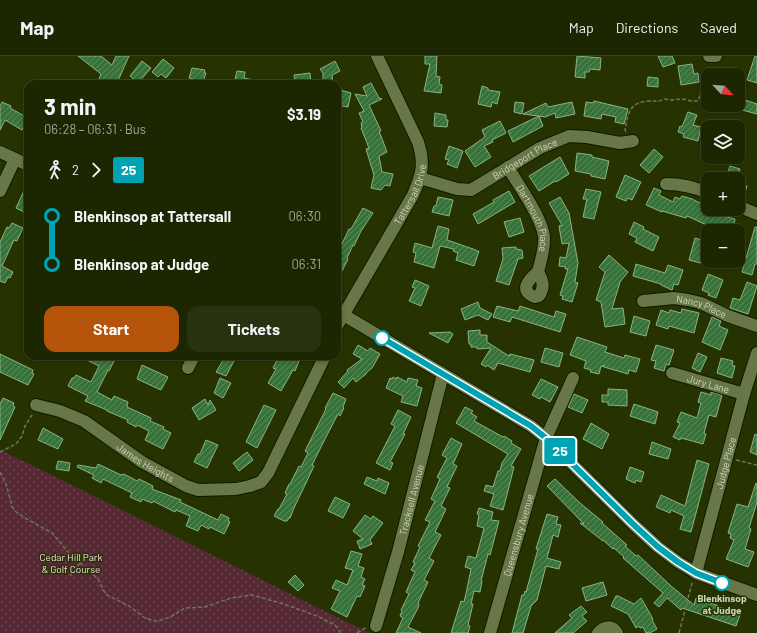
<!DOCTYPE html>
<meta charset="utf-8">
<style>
:root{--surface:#1c2601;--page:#293210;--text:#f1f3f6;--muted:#a0a599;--line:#3a4323;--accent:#b45309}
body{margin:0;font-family:Barlow,sans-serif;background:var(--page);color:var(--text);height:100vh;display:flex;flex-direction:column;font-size:15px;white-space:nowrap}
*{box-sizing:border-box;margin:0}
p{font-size:13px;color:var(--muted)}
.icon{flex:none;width:22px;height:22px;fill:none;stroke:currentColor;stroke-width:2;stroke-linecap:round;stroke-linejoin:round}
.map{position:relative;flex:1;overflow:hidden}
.drawer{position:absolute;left:24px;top:24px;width:317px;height:280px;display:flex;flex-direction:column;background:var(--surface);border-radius:12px;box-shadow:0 2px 6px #0003,0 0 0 1px var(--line)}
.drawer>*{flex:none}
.badge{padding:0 8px;border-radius:3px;font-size:14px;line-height:26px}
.needle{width:26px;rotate:116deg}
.tools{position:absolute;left:701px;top:12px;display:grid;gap:8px}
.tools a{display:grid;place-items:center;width:44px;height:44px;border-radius:8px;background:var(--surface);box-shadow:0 2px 6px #0003,0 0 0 1px var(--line);font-size:20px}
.map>.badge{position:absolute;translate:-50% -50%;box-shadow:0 0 0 2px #fff}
.legs{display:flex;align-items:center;gap:6px;height:44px;padding:0 20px;font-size:13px}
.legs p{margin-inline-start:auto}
.head{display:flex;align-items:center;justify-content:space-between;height:68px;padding:0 20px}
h1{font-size:22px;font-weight:700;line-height:30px}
.action{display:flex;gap:8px;margin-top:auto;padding:8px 20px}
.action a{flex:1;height:46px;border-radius:12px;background:var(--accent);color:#fff;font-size:16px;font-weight:700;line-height:46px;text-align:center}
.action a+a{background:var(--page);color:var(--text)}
ul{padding:0 20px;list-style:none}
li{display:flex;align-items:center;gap:14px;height:48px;font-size:15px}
li i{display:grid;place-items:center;width:6px;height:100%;margin:0 5px;background:currentColor}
li i::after{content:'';width:10px;height:10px;margin:-5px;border:3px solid;border-radius:50%;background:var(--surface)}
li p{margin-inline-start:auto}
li:first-child i{background:linear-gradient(#0000 50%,currentColor 0)}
li:last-child i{background:linear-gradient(currentColor 50%,#0000 0)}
header{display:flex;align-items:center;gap:24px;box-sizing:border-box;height:56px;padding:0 20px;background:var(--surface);border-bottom:1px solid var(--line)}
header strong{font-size:19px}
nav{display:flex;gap:22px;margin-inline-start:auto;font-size:14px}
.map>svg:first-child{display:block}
</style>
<header>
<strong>Map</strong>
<nav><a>Map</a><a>Directions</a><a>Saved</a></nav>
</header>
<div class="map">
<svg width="757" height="577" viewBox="0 0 757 577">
<defs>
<pattern id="grass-dots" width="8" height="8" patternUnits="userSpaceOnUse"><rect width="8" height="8" fill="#562935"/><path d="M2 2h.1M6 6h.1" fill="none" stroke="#6d4750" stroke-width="1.8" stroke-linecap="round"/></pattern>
<pattern id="building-hatch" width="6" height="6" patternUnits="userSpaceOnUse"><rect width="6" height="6" fill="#387139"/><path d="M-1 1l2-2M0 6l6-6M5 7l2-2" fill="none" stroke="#5d8b5d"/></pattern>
</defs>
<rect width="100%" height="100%" fill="#263301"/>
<path fill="url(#grass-dots)" d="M0,394L23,405L369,577H0Z"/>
<path fill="url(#building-hatch)" stroke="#8ab289" d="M78,0H101L112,9L116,0H129L117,27L113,24L111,28H105L102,26V25L99,23L101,18Z
M425,0H437L436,20L440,21L439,28L442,29L441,37L424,35L430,8H425Z
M577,0L601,2L600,14L590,13L589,16H585V22L575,21Z
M658,0H672L675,7L663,11Z
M755,0H757V27L747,24Z
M163,3L174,12L166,22L161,18L158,21L152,16Z
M142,5L151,12L138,27L130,20Z
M335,5L340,15L332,19L333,28H323V17L320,13Z
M692,8L694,18L698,17L699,26L681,29L678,10Z
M192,12L205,14L204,17H206L203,26L189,22Z
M237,15L245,16L244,22L259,25V28H234Z
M310,17L311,28H295L294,19Z
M648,21L658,22V31L647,30Z
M371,27L379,42L382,43L369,49L381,75H379L387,96L379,100L382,116L393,118L390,130L385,129L381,134L371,132L374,119L366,93L369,92L361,72H362L361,67L363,66L359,57L364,55L355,38L367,40L363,31Z
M482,30L488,32V34L500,36L497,48L492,46L491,51L478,48Z
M337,33L351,37L348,51L337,49Z
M745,44L757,48V58L742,54Z
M594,45L628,53L624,68L615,66L616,61L602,58L601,63L584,60L586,46L593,47Z
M2,46L11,50L10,52L28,62L22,74L5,64L0,74V50Z
M515,46L524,47L522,58L514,56Z
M572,46L575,58L556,62L555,57L545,61L523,58L546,47L548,51Z
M688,56L697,59L693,69L701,71L698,85L683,81L684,78L678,76L680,70L682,71Z
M435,57L446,59V64H448L447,71L434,70Z
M539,60L543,70L513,86L508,75Z
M500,65L506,77L492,84L493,86L484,90L491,101L475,111L465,95L485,81L482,74Z
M449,90L463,95L457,112L447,108L449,104L445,103Z
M654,93L663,101L649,117L640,109Z
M577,97L592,99V101L609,105L605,123L591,120V118L575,115Z
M560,101L569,118L556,126L555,125L539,135L529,120Z
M730,110L740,113L737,123H726Z
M625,119L641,126L632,144L628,142L626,145L616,141Z
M28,126V158L16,152Z
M738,127L747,130L744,140L738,138Z
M654,132L661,135L659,139L673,146L675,141L680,143L682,140L692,143L708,151V153L716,155L715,158L735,163L734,168L737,169L736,175L710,169L709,170L687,160L686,162L662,155V156L646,149Z
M586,133L601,136L594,163L583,161L587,143H583Z
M509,135L515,146L478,168L473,158L494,146L493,144Z
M438,141L453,144L449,160L432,156L434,150H436Z
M560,141L569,157L578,207L575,226L578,227L572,246L562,243L563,240L560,239L568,213H565L566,211L559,210L560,201L566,202L569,187L562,188L559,170L562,169L549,147Z
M363,152L373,157L361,175L354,190L353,189L347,202L348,203L342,215L337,212V198L349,173H351Z
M520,162L524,176L509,181L504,166Z
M634,166L644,171L643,173L659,181L653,195L635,186L637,182L629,178Z
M12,167L23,172L17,185L14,184L2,210L13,216L10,222L8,221L5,227L0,225V186L7,171L9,172Z
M438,170L449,173L447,184L476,194V195H479L474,210L456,204L458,197L453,195L454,193L440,190L434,212L414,206L416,197L413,196L415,187L432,192Z
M755,171H757V208H755L752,219L742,216Z
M695,182L708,186V209L689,204Z
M516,191V193L522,194L523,202L518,203L509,229L496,225L503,203L502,192Z
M609,199L628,216L620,226L612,253L623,252L625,268L605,271L601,246L596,244L605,216L599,211Z
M636,208L665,217L668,209L683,214L678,229L674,228L672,234L661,229V228L633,220Z
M708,218L723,224L716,242L708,239L709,237L702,234Z
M415,224L429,230L421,250L409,245L415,232L412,231Z
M747,226L757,230L748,258L730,252L733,242L740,244Z
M478,246L480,252L492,258L488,264L478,259L465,264L461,253Z
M497,250L518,255L520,250L554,261L556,255L566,258L560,276L512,261L510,266L493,261Z
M682,253L699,257L694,277L669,270L668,273L656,269L661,254L669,257L670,254L681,257Z
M634,260L650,265L646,280L630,276Z
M712,261L721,265L719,270L728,274L720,294L702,286Z
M480,274V279H487V286L509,300L510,298L534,304L530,316L498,307L494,314L487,309L486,311L481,308L491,292L477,293V291H471V288H469L468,275Z
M450,276L453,278L448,287L429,277Z
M577,281L607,291L605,296L624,302L625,299L640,303L636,316L629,314L628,318L604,311V309L603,311L601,310L599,318L590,316L591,314L584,312L586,305L570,299Z
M358,289L368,295L370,292L380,298L372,312L366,317V318L356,326L353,322L344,332L338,326L348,315L347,314L362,303L353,298Z
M656,289L674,294L669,309L666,308L664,315L654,312L656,305L651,304Z
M545,292L563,297L559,311L541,306Z
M698,297L707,301L700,316L692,312Z
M0,298L33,314L32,317L34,318L28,329L0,316Z
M79,300H113L112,303L114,305L109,315L108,314L97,336L112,344L114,340L128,346L127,351L151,362L150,365L164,371L163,373L171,377L163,393L145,384L149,375L137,369L136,371L127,366L128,364L107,355V354L85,345L88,340L68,330L72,322H74L76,319L91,326L99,310Z
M279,300H301L295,315L293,314L281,335L268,327L276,313L273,312Z
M225,301L234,305L226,320L216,316Z
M721,302L733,305L732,309L735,310L732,322L717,317Z
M142,309L168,321L161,334L137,323Z
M393,321L396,323L397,321L407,326L408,322L418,324L416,330L422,332L417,350L401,346L403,340L386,332L390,322L392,323Z
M220,322L231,327L223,342L214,337Z
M541,323L558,331L550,346L541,341L540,343L532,339Z
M608,333L627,334V350L608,349V346H602V339H608Z
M701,336L711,339V336L722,339L716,361L709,359L704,377L706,378L703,388L681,382L680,384L673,381L680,367L677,366L681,356L697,362L701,347L698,346Z
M333,337L346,343L343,351L344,352L340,360L338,358L326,381L312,409L314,410L294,452L290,462H289L287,465H284L274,460L278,453H279L287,438L285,437L289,428H290L299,410L301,411L308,397L305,395L326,353L325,352Z
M574,338L588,344L582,357L568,351Z
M3,342L14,347L13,350L15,351L0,384V348Z
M205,343L208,349L210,344L216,354L199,364L192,352Z
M634,348L658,356L655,368L630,360Z
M264,349L276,354L257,392L246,386Z
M465,351L473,355L471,357L477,361L474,365L503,381L504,380L512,385L511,387L521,393L511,410L514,411L503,454L490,450L494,438L484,435L486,429L493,431L498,415H500L502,407L508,398L456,367Z
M398,354L411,361L403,378H405L390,406L393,407L390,414L376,407L395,370L391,368Z
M591,367L609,378L602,393L583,383Z
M43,372L63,383L58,393L38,384Z
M755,378L757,379V399L750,396Z
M451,382L462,388L453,408L457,410L447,431L450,432L441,450L446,453L435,476L441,479L429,502L434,505L424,524L428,526L418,547L419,548L418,552L408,571L421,577H396L403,562L400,560L402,555L401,554L409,538L406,536L415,516L411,514L415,507L413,506L420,491L418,490L430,466L425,464L435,445L431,443L440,423L437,421L447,402L442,399Z
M206,384L218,389L207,412L194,406L198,398H200Z
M652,386L671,393L668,403L649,398Z
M247,396L253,404L239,415L233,407Z
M697,404L709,408L691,476L680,473L684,460L671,454L670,457L656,451L661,439L685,450Z
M58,405L70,407L69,415L56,413Z
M98,408L121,419L124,418L137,425L139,423L153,430L152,433L181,444L180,446L218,464L221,458L229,462L228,465L230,466L224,478L210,471L209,473L201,469L198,475L186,470L190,460L176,454L175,456L153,445L152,447L142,443L141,446L130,441L132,437L103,423L101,427L92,422L94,419L77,411L78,409L96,412Z
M630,411L644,416L641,426L636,424L635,427L626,423Z
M367,421L377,425L378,422L389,427L385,438L364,428Z
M555,423L580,447L603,466L602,467L627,489L625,490L636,500L638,499L671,530L694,549L696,542L719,550V551L740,559L736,570L682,552L681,554L667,542L659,551L654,547L663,537L623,502L624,501L614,492L613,493L603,484V485L580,467L584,468L547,430Z
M756,427L757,428V446L749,472L751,473L745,493L754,496L748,511L726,503L734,484L730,482L731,478L728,477L737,448L748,451Z
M335,441L350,448L343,462L328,455Z
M479,452L493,456L491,464L499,465L490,499L488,498L481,525H482L480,536L474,535L471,548H473L468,569L470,570L468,577H451L461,545L464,546L467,533L471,513L465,511L468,500L476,502L484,472L477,470L479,459L477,458Z
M547,458L558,461L556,468L561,469L558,481L553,479L547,502L561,506L559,513L546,510L537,544L531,550L523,577H512L522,539H524L525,535L526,536L538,493H536Z
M365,459L371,463L373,460L383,467L370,484L372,488L360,493L357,485L363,483L353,475Z
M351,495L362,498L358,510L364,512L361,521L365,523L362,529L365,530L360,541L357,540L347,561L331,553L340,535L332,532L336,524L347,529L353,514L345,512Z
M295,519L304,529L298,535L288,526Z
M603,526L607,539L586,545L582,532Z
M616,540H618L634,548L641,542L653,563L652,564L657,573L650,577H646L643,571L640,572L639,570L636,572L628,558L611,550Z
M581,550L587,556L582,560L587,565L573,577H555L572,562L569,559Z"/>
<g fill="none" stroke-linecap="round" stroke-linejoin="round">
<g stroke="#101900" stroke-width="14">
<g id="minor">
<path d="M709,0H716"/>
<path d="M0,96L28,109"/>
<path id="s1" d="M508,111C518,129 541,160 544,180C545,192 541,204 538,216C529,223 518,235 535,241L539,240C545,231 543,225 538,216"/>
<path id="s2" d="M420,122L457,133L471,134L540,92L569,80L587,81L620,87L633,85"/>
<path d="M666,128C682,128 694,131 708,137"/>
<path d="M0,135L15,103"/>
<path d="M738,150L757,158"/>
<path id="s3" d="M643,245L674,242L688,244L701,247L728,260L757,270"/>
<path d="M337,255L531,370L546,382L633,468L658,491L678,506L696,517L757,539"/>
<path id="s4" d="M337,270L413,139C422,118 425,108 418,86L377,0"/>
<path d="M188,312L194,300"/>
<path id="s5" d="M672,317L744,338"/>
<path id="s6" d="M36,349L60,355L84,365L142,406L186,430L198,434L236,433L250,430L261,426L268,417L325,300"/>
<path id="s7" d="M696,517L744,338L757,297"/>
<path id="s8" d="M376,570L398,496L443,318"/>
<path id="s9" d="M490,577L546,382L573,322"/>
<path d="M598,577C604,570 612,569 617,577"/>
</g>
</g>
<path stroke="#6c7750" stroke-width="1.5" stroke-dasharray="4 2" stroke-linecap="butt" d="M626,76L625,74C628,58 629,46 649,45C655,45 658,46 664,43L672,44L682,43L692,45H698L709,10
M0,396L16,388L22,380L25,370L32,359
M736,404L757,409
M0,416L6,428L12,450L15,455L25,462L52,477L68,496L98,523L104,535L107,539L129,550L145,562L155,565L162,564L172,560L185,552L205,551L231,542L252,539L284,548L317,560L335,569L341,577
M70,520L80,507
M357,577L367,571
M679,577L692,527"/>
<use href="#minor" stroke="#677747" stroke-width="12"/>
</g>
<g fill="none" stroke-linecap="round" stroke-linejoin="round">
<g stroke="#fff" stroke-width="9">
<path id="line-1" d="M382,282L531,370L546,382L633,468L658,491L678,506L696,517L722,527"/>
</g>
<use href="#line-1" stroke="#00a3b4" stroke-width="6"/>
</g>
<g fill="#fff" stroke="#00a3b4" stroke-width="2">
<circle cx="382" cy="282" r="7"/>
<circle cx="722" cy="527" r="7"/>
</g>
<g text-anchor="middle" stroke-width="3" stroke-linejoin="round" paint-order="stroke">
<g font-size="10" fill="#ccd6bc" stroke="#263301">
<text dy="4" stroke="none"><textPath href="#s2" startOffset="115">Bridgeport Place</textPath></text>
<text dy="4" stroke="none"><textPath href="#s4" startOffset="151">Tattersall Drive</textPath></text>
<text dy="4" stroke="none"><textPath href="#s1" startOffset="58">Dartmouth Place</textPath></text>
<text dy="4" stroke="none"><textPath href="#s3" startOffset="60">Nancy Place</textPath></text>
<text dy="4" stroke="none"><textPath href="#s5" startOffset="38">Jury Lane</textPath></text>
<text dy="4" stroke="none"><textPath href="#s6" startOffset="125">James Heights</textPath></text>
<text dy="4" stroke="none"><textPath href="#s7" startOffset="114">Judge Place</textPath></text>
<text dy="4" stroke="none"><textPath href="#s8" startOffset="131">Tracksell Avenue</textPath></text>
<text dy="4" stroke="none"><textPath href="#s9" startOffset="102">Queensbury Avenue</textPath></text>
</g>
<g font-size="10" fill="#f5dde2" stroke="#263301">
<text x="71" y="505">Cedar Hill Park<tspan x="71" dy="12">&amp; Golf Course</tspan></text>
</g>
<g font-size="10" font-weight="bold" fill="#ccd6bc" stroke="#263301">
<text x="722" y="546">Blenkinsop<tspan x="722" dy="12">at Judge</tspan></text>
</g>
</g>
</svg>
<div class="tools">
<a><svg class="needle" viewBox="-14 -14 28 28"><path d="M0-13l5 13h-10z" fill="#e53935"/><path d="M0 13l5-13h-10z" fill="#a0a599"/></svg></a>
<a><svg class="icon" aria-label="layers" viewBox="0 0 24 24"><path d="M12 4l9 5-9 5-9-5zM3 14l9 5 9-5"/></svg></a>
<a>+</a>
<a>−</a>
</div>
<b class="badge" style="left:560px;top:395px;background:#00a3b4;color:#fff">25</b>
<section class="drawer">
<div class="head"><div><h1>3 min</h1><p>06:28 – 06:31 · Bus</p></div><b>$3.19</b></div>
<div class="legs"><svg class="icon" aria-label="walk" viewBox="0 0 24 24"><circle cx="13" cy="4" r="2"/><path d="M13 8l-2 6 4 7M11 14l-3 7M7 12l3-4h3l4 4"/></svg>2<svg class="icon" aria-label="forward" viewBox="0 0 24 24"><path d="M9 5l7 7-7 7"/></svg><b class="badge" style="background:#00a3b4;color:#fff">25</b></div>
<ul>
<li><i style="color:#00a3b4"></i><b>Blenkinsop at Tattersall</b><p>06:30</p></li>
<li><i style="color:#00a3b4"></i><b>Blenkinsop at Judge</b><p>06:31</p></li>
</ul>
<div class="action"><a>Start</a><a>Tickets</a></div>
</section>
</div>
